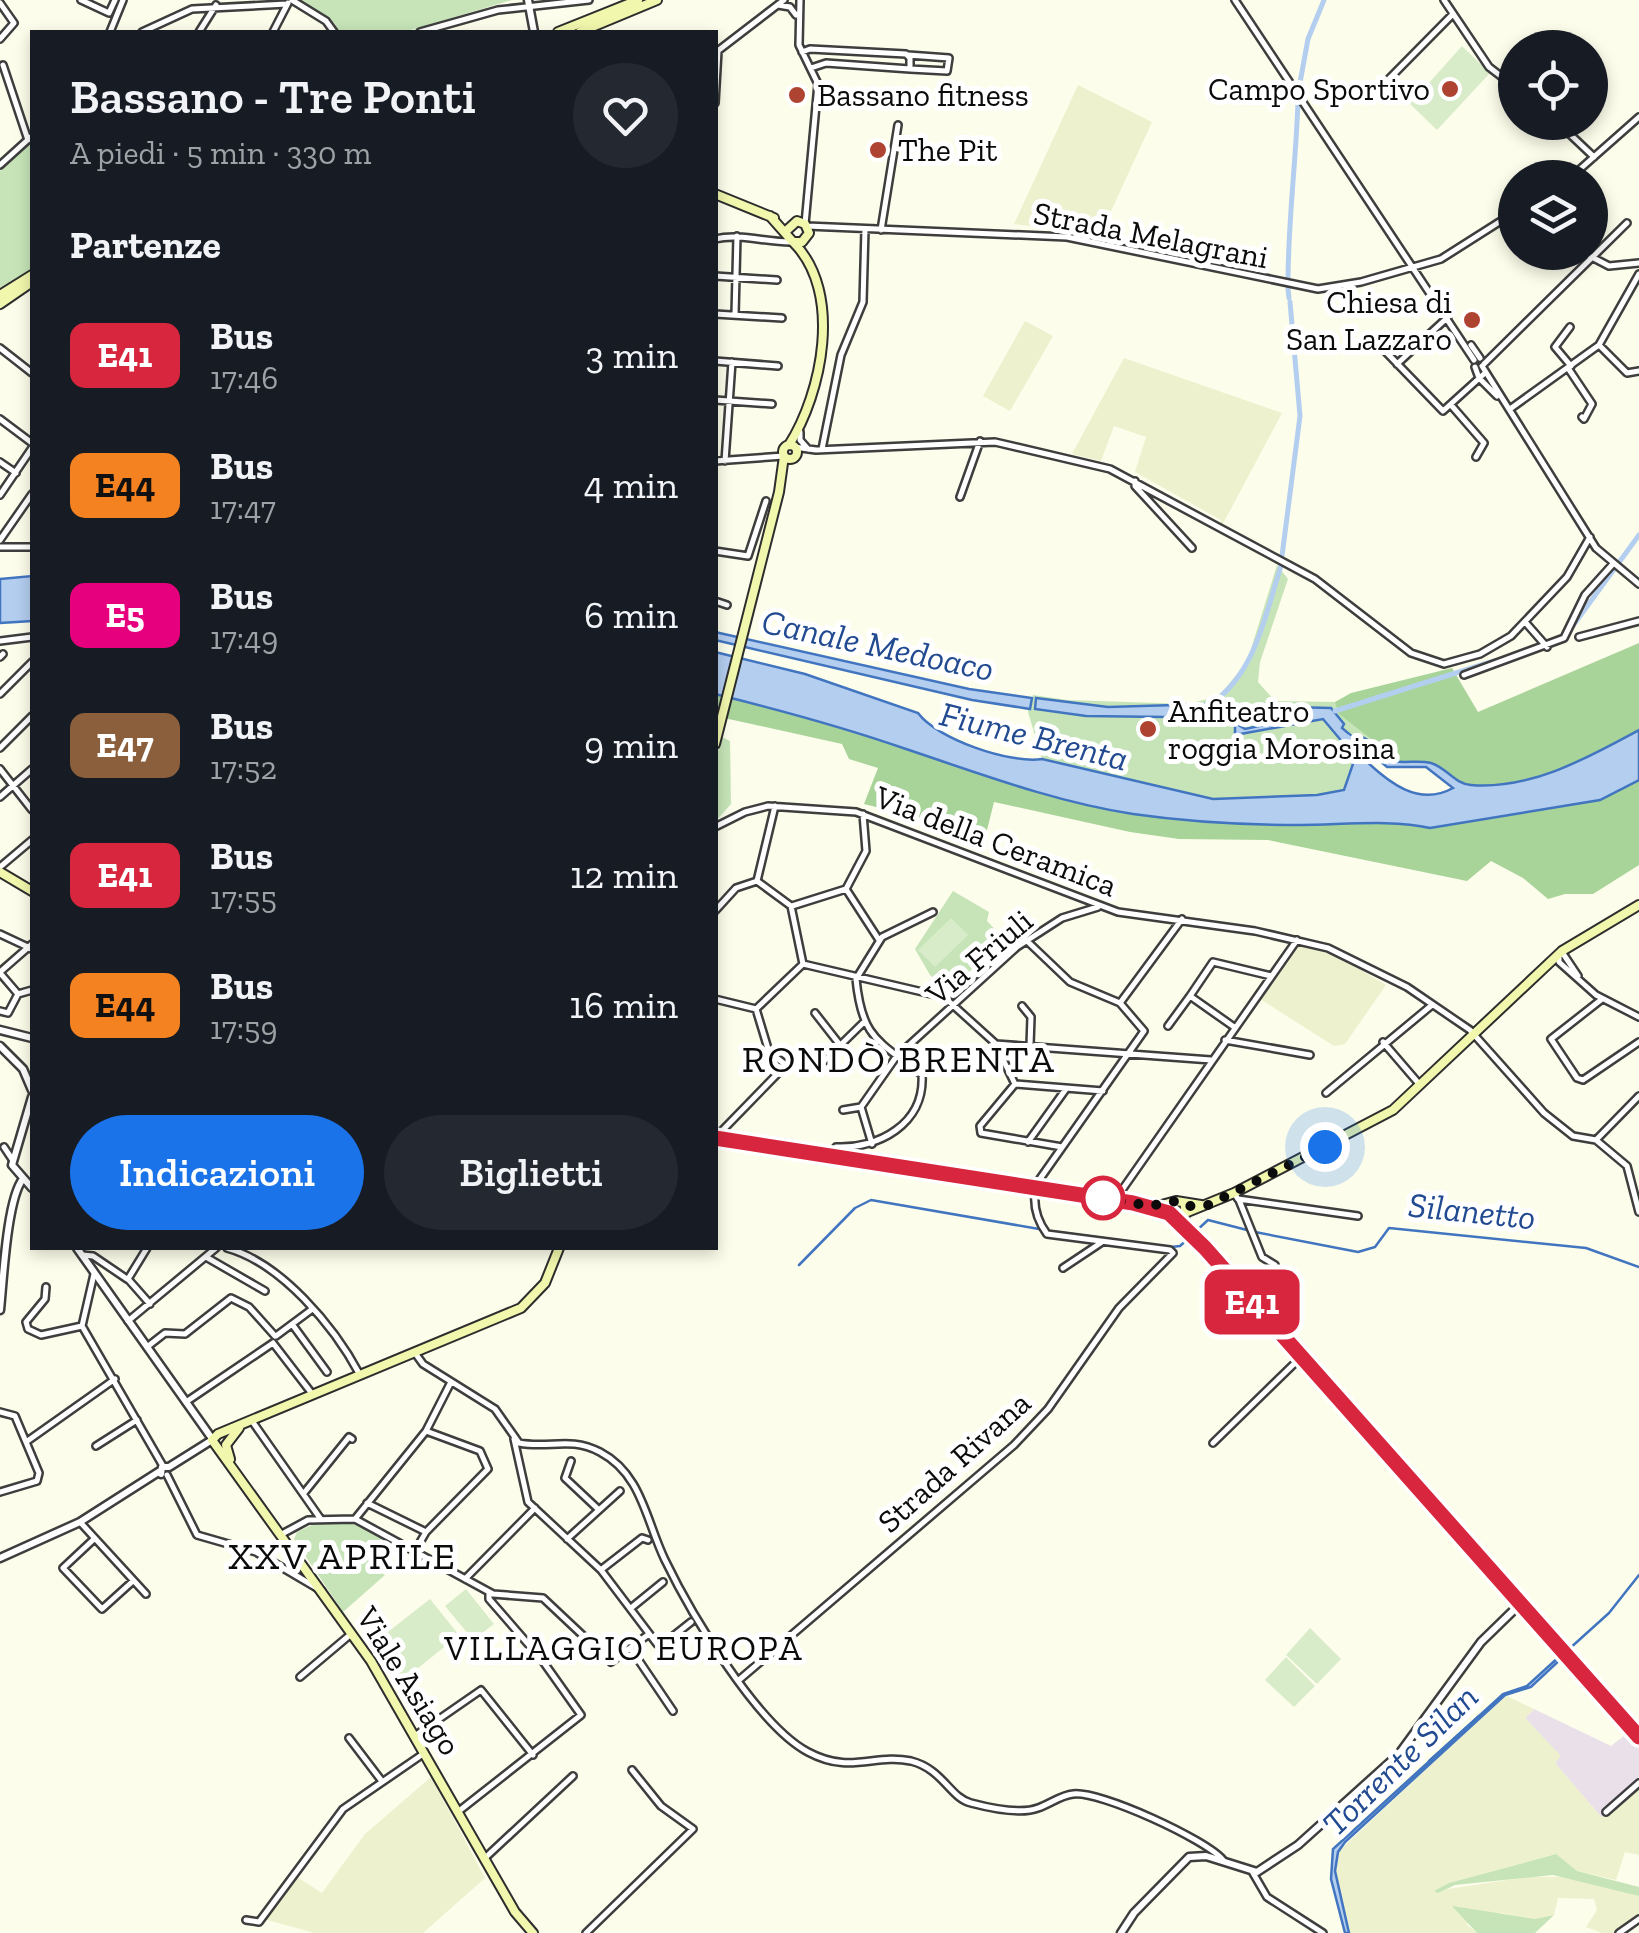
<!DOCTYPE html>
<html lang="it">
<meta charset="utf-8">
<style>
:root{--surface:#171b24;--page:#242831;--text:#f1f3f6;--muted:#9ea1a6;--accent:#1a73e8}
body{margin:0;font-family:"Zilla Slab",serif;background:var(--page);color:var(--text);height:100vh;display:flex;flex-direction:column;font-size:38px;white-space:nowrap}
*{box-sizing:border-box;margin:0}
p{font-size:32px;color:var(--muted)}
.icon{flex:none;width:55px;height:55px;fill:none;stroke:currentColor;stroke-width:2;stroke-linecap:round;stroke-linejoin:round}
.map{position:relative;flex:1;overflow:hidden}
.panel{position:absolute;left:30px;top:30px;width:688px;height:1220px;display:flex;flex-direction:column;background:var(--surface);border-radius:0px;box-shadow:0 5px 15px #0003}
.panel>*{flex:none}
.badge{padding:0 20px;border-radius:15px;font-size:35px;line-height:65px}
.fabs{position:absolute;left:1498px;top:30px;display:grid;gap:20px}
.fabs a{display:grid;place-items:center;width:110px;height:110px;border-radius:50%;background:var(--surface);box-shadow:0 5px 15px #0003;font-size:50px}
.you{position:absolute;width:50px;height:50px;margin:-25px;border:8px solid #fff;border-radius:50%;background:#1a73e8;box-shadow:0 0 0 15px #1a73e833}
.map>.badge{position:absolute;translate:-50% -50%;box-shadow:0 0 0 5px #fff}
h2{padding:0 40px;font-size:38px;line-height:90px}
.round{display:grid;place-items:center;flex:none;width:105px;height:105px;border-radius:52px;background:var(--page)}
.summary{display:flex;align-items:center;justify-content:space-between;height:170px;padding:0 40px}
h1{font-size:48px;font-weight:600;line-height:75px}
.cta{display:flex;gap:20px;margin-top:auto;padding:20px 40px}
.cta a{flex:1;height:115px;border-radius:60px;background:var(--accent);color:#fff;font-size:40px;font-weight:600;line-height:115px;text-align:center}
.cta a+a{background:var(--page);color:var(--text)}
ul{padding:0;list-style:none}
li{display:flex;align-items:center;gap:30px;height:130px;padding:0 40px}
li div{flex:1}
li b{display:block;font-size:38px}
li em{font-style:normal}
li .badge{min-width:110px;font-weight:700;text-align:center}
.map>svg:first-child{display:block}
</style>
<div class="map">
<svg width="1639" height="1933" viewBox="0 0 1639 1933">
<rect width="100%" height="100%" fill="#fdfdeb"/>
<path fill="#e9e0e9" d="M1534,1709L1611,1746L1630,1731L1639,1741V1783L1602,1818L1555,1763L1560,1756L1525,1718Z"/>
<path fill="#edf1ce" d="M1078,85L1152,122L1100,235L1014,224Z
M1025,321L1053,336L1010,411L983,396Z
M1124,358L1282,413L1218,533L1221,520L1135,472L1146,437L1114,426L1101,461L1072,454Z
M1303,943L1324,948L1386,985L1345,1044L1334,1046L1260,999L1291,952Z
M1505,1695L1534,1709L1525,1718L1561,1756L1555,1763L1601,1817L1639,1783V1855L1625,1852L1616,1880L1577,1871L1555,1854L1449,1883L1435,1891L1528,1877H1572L1639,1896V1917L1614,1933H1602L1586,1927L1597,1910L1594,1899L1558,1898L1554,1915L1535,1919L1501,1913L1466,1924L1477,1933H1349L1335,1871L1338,1852Z
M431,1777L485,1878L423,1933H314L264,1919L295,1876L322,1893L365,1834Z"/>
<path fill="#c6e4b8" d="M299,0H512L404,32H339L334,23Z
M32,141V269L0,288V171Z
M1277,565L1288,579L1260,662L1258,682L1275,701L1337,702L1382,747L1380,752L1354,759L1345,790L1317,795L1213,799L1042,759L1028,712L1033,695L1067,700L1188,704L1219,696L1247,662Z
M722,737L730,741L731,804L715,822V763Z
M953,891L989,912L987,921L1011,947L994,963L986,956L948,992L930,975L915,949Z
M314,1524H356L382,1537L368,1566L385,1575L343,1612L294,1539L297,1532Z
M1556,1854L1577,1871L1639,1887V1896L1553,1875L1455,1885L1438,1893L1434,1891L1449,1883Z
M1452,1906L1535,1919L1554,1915L1535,1933H1477Z"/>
<path fill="#a8d399" d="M1639,643V730C1587,758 1531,790 1471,785C1455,784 1447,768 1431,763C1412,758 1395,769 1380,752L1382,747L1339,714L1335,702L1351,693L1452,668L1478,712Z
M715,694C780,710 843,727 906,749C981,774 1055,802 1134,814C1189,822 1245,825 1301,825C1341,825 1393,819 1430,828L1600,800L1639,780V865L1593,894H1565L1548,899L1523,878L1491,861L1467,881L1268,840L1179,839L1130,832L994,802L986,834L864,804L878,768L849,759L842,744L715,716Z"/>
<path fill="#d9ecc9" d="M1462,46L1490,73L1437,130L1410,104Z
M951,918L968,935L935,967L918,950Z
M466,1589L494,1624L473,1640L445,1606Z
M430,1599L459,1635L401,1682L370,1646Z
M1310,1628L1341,1659L1317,1684L1286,1655Z
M1286,1657L1315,1686L1294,1707L1265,1680Z"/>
<path fill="#b4cef0" stroke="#4275c0" stroke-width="2.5" d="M32,576V621L0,623V579Z
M715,632L969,689L1032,698L1030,709L972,700L715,640Z
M715,652L805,674L918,713C937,739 1010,764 1042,759L1213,799L1317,795L1344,790L1355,758L1348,748L1360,749L1358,759H1364C1389,783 1419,807 1453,788L1426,767H1387L1372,754L1378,751L1362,748L1355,743L1360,736L1382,747L1380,752C1395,769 1412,758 1431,763C1447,768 1455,784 1471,785C1531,790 1587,758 1639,730V780L1600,800L1430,828C1393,819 1340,825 1301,825C1245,825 1189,822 1133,814C1055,802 981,774 906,749C843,727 780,710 715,694Z
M1036,698L1108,707L1208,704L1209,709L1244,705L1243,718L1086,716L1035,709Z
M1255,706L1331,708L1344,724L1342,728L1354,738L1344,744L1323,719L1235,735V723L1245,729L1301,717H1256Z
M1561,1655L1563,1657L1531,1687L1505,1695L1345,1842L1338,1852L1335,1871L1349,1933H1345L1331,1879L1333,1849L1503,1694L1527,1686Z"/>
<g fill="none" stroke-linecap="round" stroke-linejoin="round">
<path stroke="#4275c0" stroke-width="2.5" d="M1050,1231L1171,1247L1180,1246L1189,1238
M1195,1232L1208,1220L1247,1230
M1255,1232L1358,1252L1375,1247L1389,1228L1586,1248L1639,1267
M799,1265L855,1208L871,1200L1039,1229
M1568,1650L1609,1613L1639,1575
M1429,1761L1479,1716"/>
<path stroke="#b4cef0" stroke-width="5" d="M1299,88L1308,39L1324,0
M1288,283C1288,221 1296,162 1298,101
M1288,289L1289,298
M1282,556L1300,416L1290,302
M1572,627L1639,535
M1212,703C1256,672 1265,615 1281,566
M1335,711L1494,661
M1347,737L1380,757"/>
<g stroke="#3e3e3e" stroke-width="10">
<path id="minor" d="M81,0L109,13L115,0
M292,0L326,21L334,32
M800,0L799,45L818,84L805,224
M1235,0L1474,360
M1444,0L1489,67L1515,87
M0,3L14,23L0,39
M778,5L790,7L796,15
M110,32L123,0
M142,32L192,9L287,4
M199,32L216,5
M273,32L288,3
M420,32L498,10L589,0
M802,52L810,49L906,54L910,58V69L826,63L811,68
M715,53L784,0
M908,55L949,58L947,71L910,69
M3,65L28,140
M1381,87L1452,15
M715,103L718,51
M1557,122L1594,157
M0,165L32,136
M1570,178L1639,117
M1590,209L1600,203
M807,226L1067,237L1318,289L1361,282L1441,259L1515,212
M881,230L898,125
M715,239C739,233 765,242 790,242
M1582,252L1609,266L1639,263
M715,276L777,280
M715,314L782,318
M735,315L737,236
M1570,327L1555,347L1571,366
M1388,340L1385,351L1443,411L1485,373
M1471,345L1480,358
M1599,345L1627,373L1639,371
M0,348L32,373
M715,361L778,366
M1397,364L1448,317
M1484,364L1627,223
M1482,366L1596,548L1639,584
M1475,367L1479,378L1497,396
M1568,368L1592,404L1584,419L1582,417
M715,400L772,404
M1451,405L1484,443L1476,457
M1510,409L1599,345L1639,274
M0,419L32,443
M800,432V440L808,449
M794,447L816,450L995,442L1110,469L1315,579L1411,653L1444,664L1480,654L1511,636L1567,577L1590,537
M822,449L841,355L863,302L865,229
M715,461L784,456
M725,461L732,362
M0,462L16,473
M1135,481V486L1192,548
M0,495L32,448
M960,497L980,441
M0,540L32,494
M0,547H32
M715,551L748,556L766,501
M715,601L727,605
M1526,623L1547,647
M1579,637L1639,621
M0,641L32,637
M0,657L3,654
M1464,675L1564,638L1585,595L1612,565
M0,694L32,662
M0,748L32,716
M0,769L32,810
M0,797L32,769
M715,827L745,812L768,806L856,812L1118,912L1255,931L1328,948L1407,987L1470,1030L1544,1113L1573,1136L1596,1140L1627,1166L1639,1212
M0,867L32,840
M757,881L791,906L803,964
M757,881L775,806
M846,889L866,851L863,814
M846,889L879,940
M792,906L846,889
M715,911L736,888L757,881
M0,934L32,949
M1562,952L1578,976
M1559,954V962L1596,995L1639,1017
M803,964L944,997L996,1044L1211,1060
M0,972L32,944
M0,973L18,994L32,990
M1190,996L1213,962L1271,976
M715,999L756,1009L769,1052L786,1065
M1602,999L1551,1039L1577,1078L1583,1080L1639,1042
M1120,1003L1182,919
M1022,1006L1031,1017L1030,1045
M756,1009L803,964
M0,1011L8,1013L18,994
M815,1013L840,1045
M1168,1026L1190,996L1234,1027
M1225,1040L1310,1055
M1383,1042L1420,1085
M996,1045L1015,1084L1103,1091
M1015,1084L980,1126L981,1133L1062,1147
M1326,1093L1432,1005
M861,1107L872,1144
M843,1110L861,1107L896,1057L1017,947L1062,918L1098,907
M715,1138L786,1065L793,1061L818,1067L863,1023
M1596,1140L1639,1096
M1028,1142L1066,1089
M4,1147L12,1159
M830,1156L836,1147C878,1149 925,1124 922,1075C878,1040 862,1039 856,979L882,937L933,912
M1234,1193L1238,1199L1358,1216
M1115,1200L1297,940
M1239,1200L1262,1257L1275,1265
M147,1248L128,1279L150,1304
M227,1248C281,1263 334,1326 360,1375
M82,1255L93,1256L127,1279
M206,1257L265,1291
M1063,1268L1102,1242
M94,1274L82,1326L163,1466
M46,1287L45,1299L26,1322L28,1329L41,1335L82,1326
M128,1321L216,1248
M292,1324L327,1372
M276,1336L311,1310
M273,1343L313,1395
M147,1347L165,1333L185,1334L231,1298L249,1307L275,1336
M415,1353L423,1364L495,1409L519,1443C550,1449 569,1436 600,1452C642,1474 646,1521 665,1560C690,1612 757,1725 808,1752C851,1775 874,1753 911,1761C943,1769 950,1798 971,1803C990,1808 1020,1815 1038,1808C1050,1804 1061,1795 1073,1794C1099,1790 1207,1840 1223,1860
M186,1402L273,1343
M0,1412L15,1416L39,1473L37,1481L0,1492
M252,1421L320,1518
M514,1439L528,1502L601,1570L657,1644L662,1645L691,1622
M26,1442L115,1379
M1213,1443L1300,1358
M96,1446L137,1420
M571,1461L565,1478L598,1509
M167,1475L197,1535L256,1552L322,1591
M304,1493L349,1437L352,1439
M367,1503L426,1532
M355,1519L426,1431L451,1382
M80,1522L146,1594
M282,1534L308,1520L355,1519L493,1594L543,1598L611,1662L649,1634
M94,1539L63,1568L102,1609L133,1581
M567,1539L620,1491
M415,1551L426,1532L488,1469L480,1451L426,1431
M602,1569L642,1538L648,1540
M465,1579L535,1508
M631,1608L663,1582
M631,1649L673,1711
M300,1677L351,1634
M739,1680L1014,1445L1048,1409L1119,1308L1173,1253L1170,1250L1047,1234C1036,1219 1032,1201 1037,1183L1144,1031L1120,1003L1070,982L1026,940
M416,1735L481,1690L533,1755
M349,1738L381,1780
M459,1811L581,1715L542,1660L489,1599V1593
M1606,1812L1639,1783
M485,1858L573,1776
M1253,1873L1267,1897L1323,1933
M246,1920L259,1922L343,1809L423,1754
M586,1933L693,1829L661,1806L632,1770
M1619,1933L1639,1919"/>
</g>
<g stroke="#3e3e3e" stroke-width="11">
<path id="tertiary" d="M528,0L534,32
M0,1030L32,1038
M0,1046L23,1069L32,1090
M32,1097L12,1165L32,1188
M77,1248L213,1440
M0,1310C3,1281 7,1198 23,1179
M161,1474L162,1467H169L212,1440
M0,1558L80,1522L160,1471
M1121,1933L1134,1913L1189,1857L1206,1856L1257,1872L1298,1845L1399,1754L1481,1642L1520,1604"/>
</g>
<g stroke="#2d2d2d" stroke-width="12">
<path id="secondary" d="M558,32L638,0
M580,32L657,0
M715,194L774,218
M770,216L793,242H802L809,233L805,224L797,221L786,231
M0,295L32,275
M0,304L32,282
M783 452a7 7 0 1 1 14 0a7 7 0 1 1-14 0Z
M789,445C822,393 843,293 794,243
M715,744L779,492L784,456
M0,872L32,891
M715,1138L1133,1203L1169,1213L1185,1232
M1185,1205L1184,1225L1197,1240L1639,1737
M1158,1206L1176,1201L1201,1205
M1185,1213L1234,1193L1393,1110L1562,951L1639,905
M230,1459L226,1445L239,1428
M533,1933L515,1912L371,1661L212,1440L218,1434L521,1308L545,1283L559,1248"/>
</g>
<use href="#minor" stroke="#fff" stroke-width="5"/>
<use href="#tertiary" stroke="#fff" stroke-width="6"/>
<use href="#secondary" stroke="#f1f7ac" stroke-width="8"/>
</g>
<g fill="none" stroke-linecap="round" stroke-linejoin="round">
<g stroke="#fff" stroke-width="22">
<path id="line" d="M715,1138L1133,1203L1169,1213L1205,1248L1639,1737"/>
</g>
<use href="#line" stroke="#d7263d" stroke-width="15"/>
<path stroke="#0b0b0b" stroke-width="10" stroke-dasharray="0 18" d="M1103,1198L1150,1206L1176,1201L1184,1206H1206L1325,1147"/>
</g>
<g fill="#ae4331" stroke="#fff" stroke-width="4">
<circle cx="1450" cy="89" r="10"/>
<circle cx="797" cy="95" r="10"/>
<circle cx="878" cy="150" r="10"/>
<circle cx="1472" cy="320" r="10"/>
<circle cx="1148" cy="729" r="10"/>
</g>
<circle fill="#fff" stroke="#d7263d" stroke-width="5" cx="1103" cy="1198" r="20"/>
<g text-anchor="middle" stroke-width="10" stroke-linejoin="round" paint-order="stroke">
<g font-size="32" fill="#0b0b0b" stroke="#fff" text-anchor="start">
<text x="1430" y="100" text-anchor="end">Campo Sportivo</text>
<text x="817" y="106">Bassano fitness</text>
<text x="898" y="161">The Pit</text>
<text x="1452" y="313" text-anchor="end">Chiesa di<tspan x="1452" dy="37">San Lazzaro</tspan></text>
<text x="1168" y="722">Anfiteatro<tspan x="1168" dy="37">roggia Morosina</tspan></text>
</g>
<g font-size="32" fill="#0b0b0b" stroke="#fff">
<text transform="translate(1151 235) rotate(11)" y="11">Strada Melagrani</text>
<text transform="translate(996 841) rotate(21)" y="11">Via della Ceramica</text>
<text transform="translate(979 957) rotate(-40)" y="11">Via Friuli</text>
<text transform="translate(954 1462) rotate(-42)" y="11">Strada Rivana</text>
<text transform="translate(409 1681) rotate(58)" y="11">Viale Asiago</text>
</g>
<g font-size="35" font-style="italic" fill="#214a91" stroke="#fff">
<text transform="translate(878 645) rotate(12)" y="12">Canale Medoaco</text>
<text transform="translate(1034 736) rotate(14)" y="12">Fiume Brenta</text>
<text transform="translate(1472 1211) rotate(6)" y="12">Silanetto</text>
<text transform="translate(1400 1760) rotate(-44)" y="12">Torrente Silan</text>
</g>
<g font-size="35" letter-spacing="2.5" fill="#0b0b0b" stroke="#fff">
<text x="624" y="1660">VILLAGGIO EUROPA</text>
</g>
<g font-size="38" letter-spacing="2.5" fill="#0b0b0b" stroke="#fff">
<text x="899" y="1072">RONDÒ BRENTA</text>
<text x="343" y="1569">XXV APRILE</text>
</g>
</g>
</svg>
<div class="fabs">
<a><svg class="icon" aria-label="locate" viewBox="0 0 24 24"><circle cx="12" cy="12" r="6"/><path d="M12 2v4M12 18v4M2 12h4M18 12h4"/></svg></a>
<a><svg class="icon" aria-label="layers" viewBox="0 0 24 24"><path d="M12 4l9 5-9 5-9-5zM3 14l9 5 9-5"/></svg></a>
</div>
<div class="you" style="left:1325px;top:1147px"></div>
<b class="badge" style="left:1252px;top:1302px;background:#d7263d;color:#fff">E41</b>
<section class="panel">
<div class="summary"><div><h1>Bassano - Tre Ponti</h1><p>A piedi · 5 min · 330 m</p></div><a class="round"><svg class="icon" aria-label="heart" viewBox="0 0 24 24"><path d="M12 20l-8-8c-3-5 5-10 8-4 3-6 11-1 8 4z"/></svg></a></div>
<h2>Partenze</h2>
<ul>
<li><span class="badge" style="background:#d7263d;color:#fff">E41</span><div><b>Bus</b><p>17:46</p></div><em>3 min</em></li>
<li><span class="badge" style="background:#f58220;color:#111">E44</span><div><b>Bus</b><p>17:47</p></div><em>4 min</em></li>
<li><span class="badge" style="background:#e6007e;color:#fff">E5</span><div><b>Bus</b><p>17:49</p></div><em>6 min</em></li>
<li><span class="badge" style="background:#8b5e3c;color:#fff">E47</span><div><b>Bus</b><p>17:52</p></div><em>9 min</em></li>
<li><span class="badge" style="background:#d7263d;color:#fff">E41</span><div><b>Bus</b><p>17:55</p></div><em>12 min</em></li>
<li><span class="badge" style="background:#f58220;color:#111">E44</span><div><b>Bus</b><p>17:59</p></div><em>16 min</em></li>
</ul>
<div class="cta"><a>Indicazioni</a><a>Biglietti</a></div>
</section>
</div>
